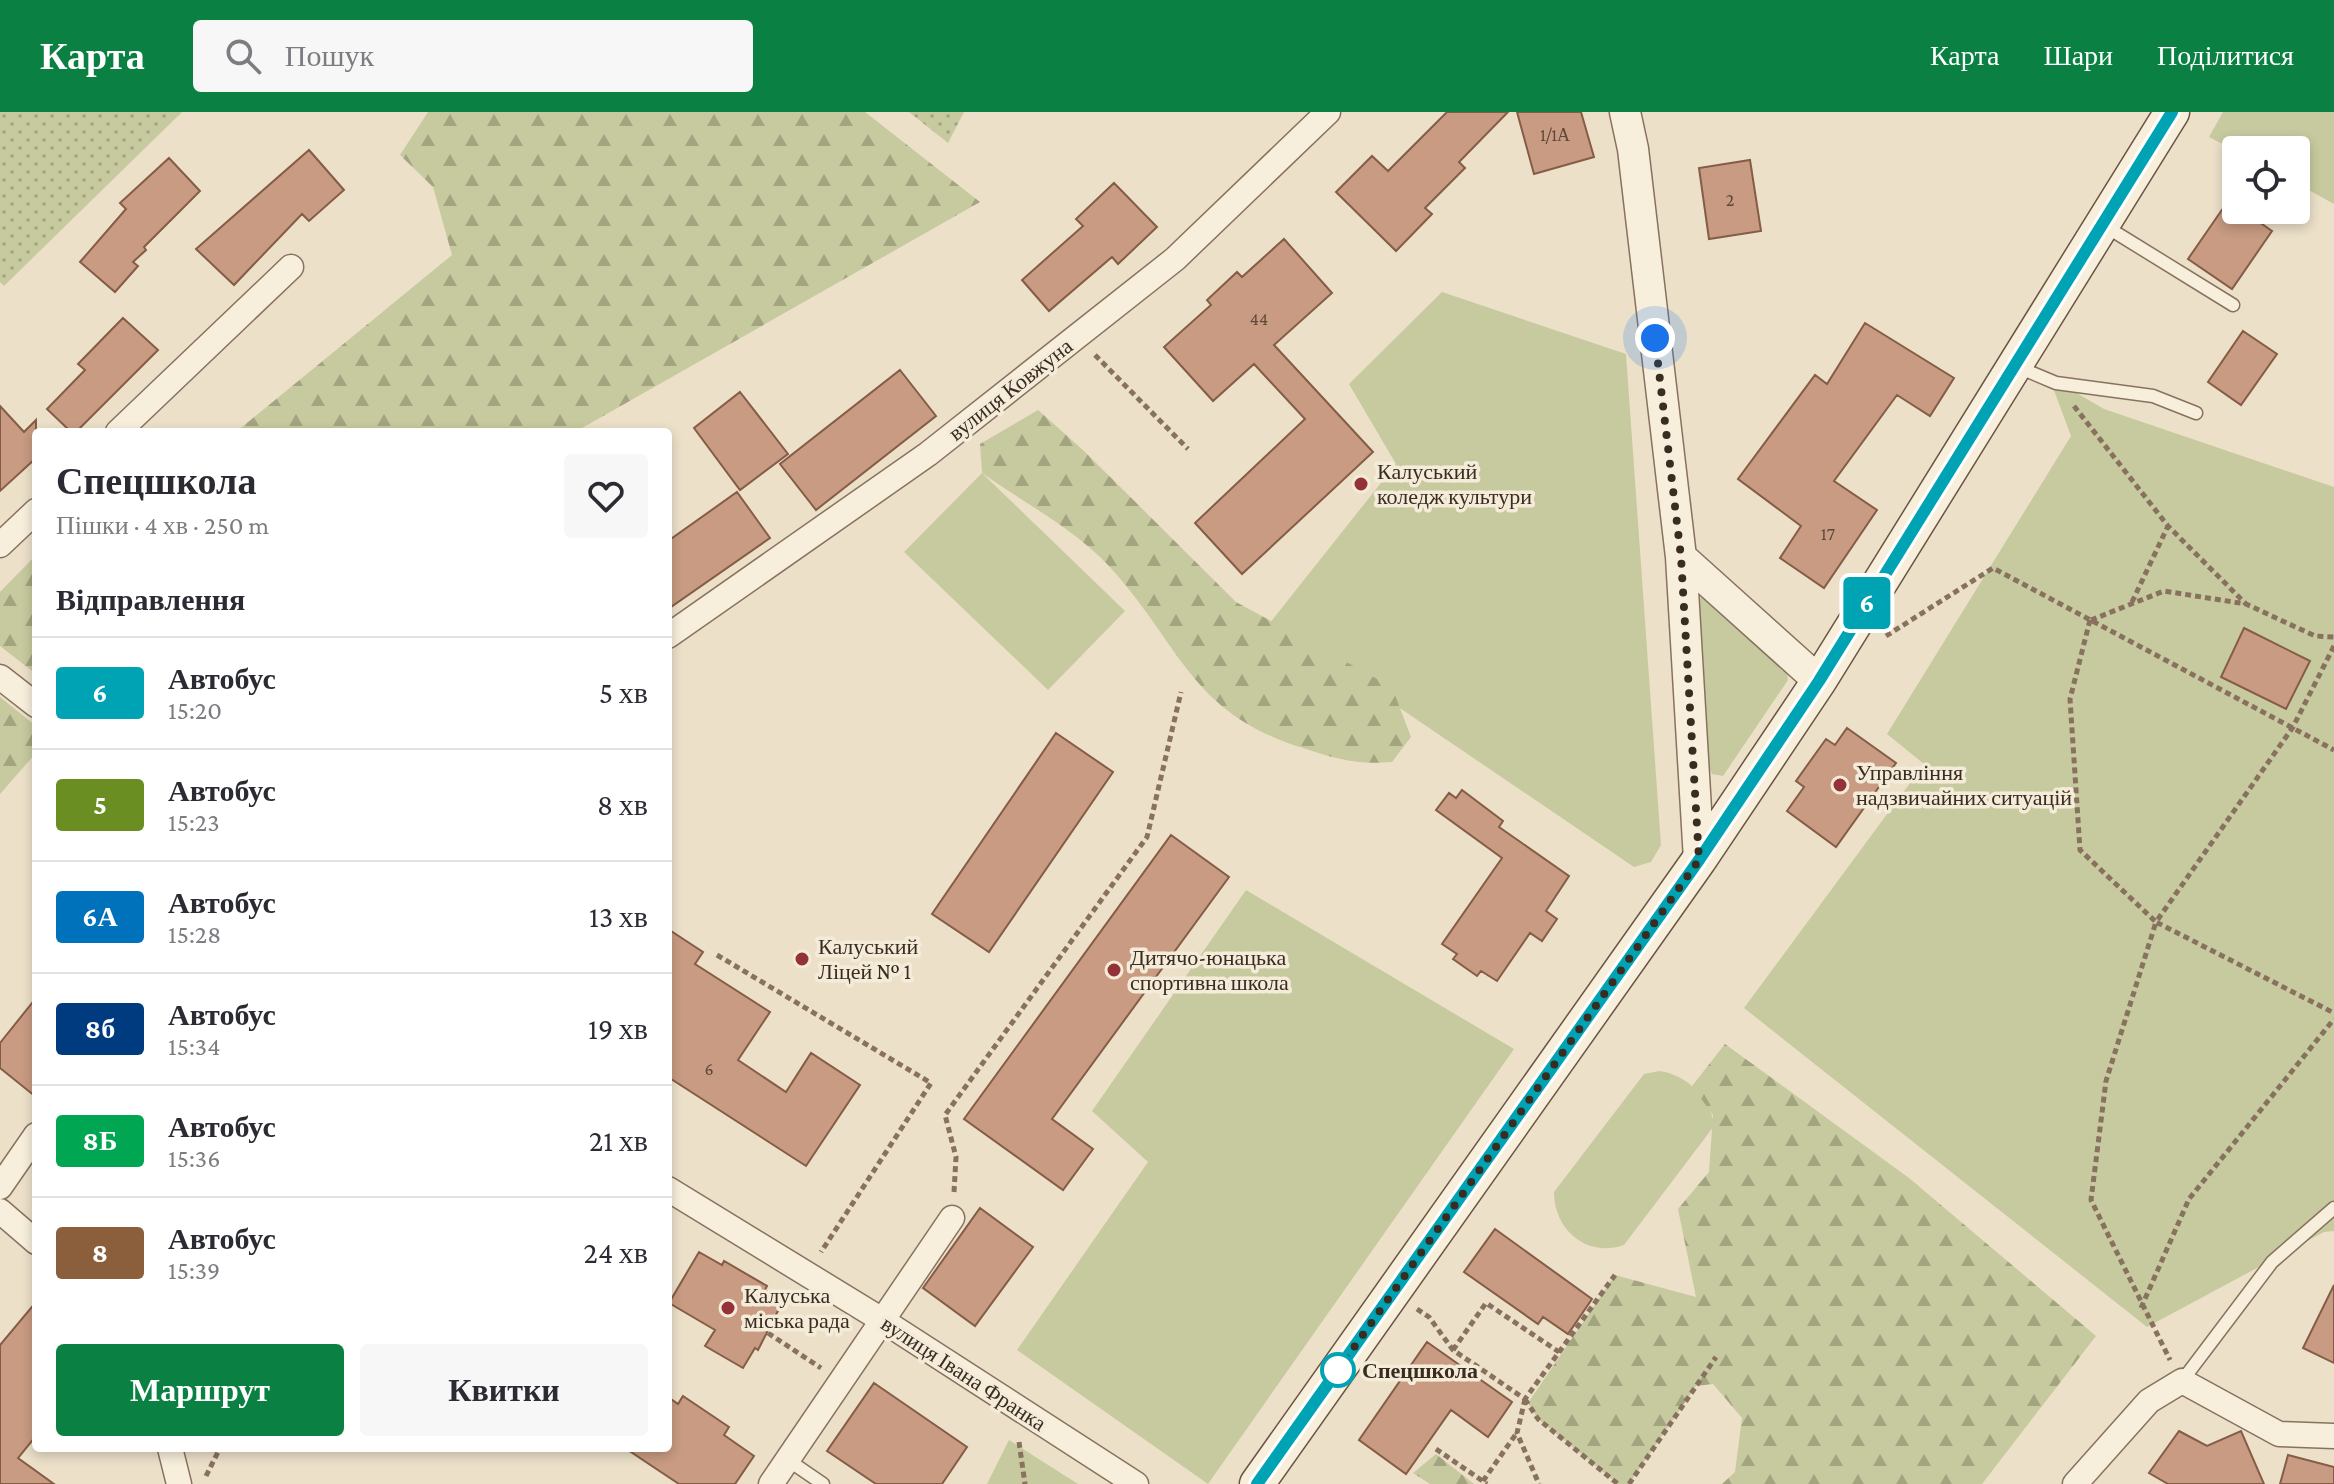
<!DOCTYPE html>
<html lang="uk">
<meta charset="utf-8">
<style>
:root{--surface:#fff;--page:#f7f7f7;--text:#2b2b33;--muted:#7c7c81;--line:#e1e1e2;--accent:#0b8043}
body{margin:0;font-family:"Crimson Pro",serif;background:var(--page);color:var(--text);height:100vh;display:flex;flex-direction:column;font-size:30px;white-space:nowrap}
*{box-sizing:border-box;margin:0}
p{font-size:26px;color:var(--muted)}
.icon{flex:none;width:44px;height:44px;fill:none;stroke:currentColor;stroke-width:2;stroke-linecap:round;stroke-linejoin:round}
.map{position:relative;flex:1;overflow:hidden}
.side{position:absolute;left:32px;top:316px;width:640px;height:1024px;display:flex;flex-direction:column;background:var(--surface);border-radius:8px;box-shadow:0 4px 12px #0003}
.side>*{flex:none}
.badge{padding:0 16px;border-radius:6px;font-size:28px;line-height:52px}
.controls{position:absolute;left:2222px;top:24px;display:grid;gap:16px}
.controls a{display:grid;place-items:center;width:88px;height:88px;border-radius:8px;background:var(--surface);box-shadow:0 4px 12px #0003;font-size:40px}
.you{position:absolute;width:40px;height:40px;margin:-20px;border:6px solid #fff;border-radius:50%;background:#1a73e8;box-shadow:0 0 0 12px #1a73e833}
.map>.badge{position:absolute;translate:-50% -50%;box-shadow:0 0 0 4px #fff}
h2{padding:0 24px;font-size:30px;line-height:72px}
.round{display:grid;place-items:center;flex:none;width:84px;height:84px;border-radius:8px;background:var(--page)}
.head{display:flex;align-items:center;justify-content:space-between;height:136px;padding:0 24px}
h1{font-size:38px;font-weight:800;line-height:60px}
.button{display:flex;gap:16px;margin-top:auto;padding:16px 24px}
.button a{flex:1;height:92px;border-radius:8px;background:var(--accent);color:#fff;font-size:32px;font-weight:800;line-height:92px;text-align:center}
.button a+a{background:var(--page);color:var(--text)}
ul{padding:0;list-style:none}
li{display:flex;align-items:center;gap:24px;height:112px;padding:0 24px;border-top:2px solid var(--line)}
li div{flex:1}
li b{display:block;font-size:30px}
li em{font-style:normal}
li .badge{min-width:88px;font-weight:700;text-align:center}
header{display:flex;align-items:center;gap:48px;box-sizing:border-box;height:112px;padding:0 40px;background:var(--accent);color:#fff}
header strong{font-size:38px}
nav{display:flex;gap:44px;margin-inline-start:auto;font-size:28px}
.search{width:560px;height:72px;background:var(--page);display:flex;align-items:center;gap:20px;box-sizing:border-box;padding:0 28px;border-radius:8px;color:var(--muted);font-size:30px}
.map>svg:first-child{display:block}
</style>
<header>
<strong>Карта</strong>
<div class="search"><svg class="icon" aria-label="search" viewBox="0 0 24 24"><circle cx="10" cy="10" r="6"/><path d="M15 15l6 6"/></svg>Пошук</div>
<nav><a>Карта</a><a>Шари</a><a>Поділитися</a></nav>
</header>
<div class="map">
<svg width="2334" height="1372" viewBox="0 0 2334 1372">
<defs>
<pattern id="forest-firs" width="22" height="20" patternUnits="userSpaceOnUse" patternTransform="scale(2)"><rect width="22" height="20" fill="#c7ca9e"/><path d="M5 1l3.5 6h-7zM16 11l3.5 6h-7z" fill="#a3a480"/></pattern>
<pattern id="garden-dots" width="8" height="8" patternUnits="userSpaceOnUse" patternTransform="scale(2)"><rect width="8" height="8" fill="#c7ca9e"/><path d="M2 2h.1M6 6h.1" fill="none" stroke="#a3a480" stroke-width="1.8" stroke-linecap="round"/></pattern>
</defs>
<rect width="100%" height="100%" fill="#ece0c9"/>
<path fill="#c7ca9e" d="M2223,0H2334V92L2296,71V38L2236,39L2209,25Z
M1442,180L1626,242L1661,733L1651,750L1634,755L1329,548L1257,527L1396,352L1349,272Z
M2049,265L2104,297L2334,375V1119L2324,1120L2147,1215L1744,896L1924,652L1887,622L2071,324Z
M982,361L1125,499L1048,578L904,440Z
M1709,485L1786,552L1788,568L1723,664L1712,662L1706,649L1696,492L1699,486Z
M1246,778L1514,937L1208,1372L1017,1238L1148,1050L1092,999Z
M1659,959C1686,962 1712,987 1714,1014L1624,1133C1587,1146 1554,1118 1554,1080L1644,962Z
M1009,1328L1078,1372H987Z"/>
<path fill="url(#forest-firs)" d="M428,0H865L980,90L575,320H236L452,143L433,75L400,43Z
M1038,298L1083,338L1236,490L1392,575L1411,625L1392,650C1356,653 1337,647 1303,636C1194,602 1184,541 1117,463C1082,421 1026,392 982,361L980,332Z
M36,443V562L0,534V480Z
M0,585L36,614V641L0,682Z
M1725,932L1909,1066L2096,1224L1982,1372H1722L1735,1360L1742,1306L1713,1272L1696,1274L1629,1372H1618L1538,1307L1528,1291L1615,1163L1696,1185L1678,1097L1709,1060L1713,1003L1692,974Z
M1436,1342L1474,1372H1430L1413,1361Z"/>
<path fill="url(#garden-dots)" d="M0,0H182L4,174L0,170Z
M909,0H964L948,31Z"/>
<path fill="#c89b82" stroke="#855c46" stroke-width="2" d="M1447,0H1508L1459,50L1465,56L1425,96L1432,102L1396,139L1336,80L1372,44L1388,59Z
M1517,0H1581L1594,45L1534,62Z
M309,38L344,78L309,109L302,102L234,173L196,137Z
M169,46L200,79L144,135L146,138L133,150L138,154L115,180L80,150L126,97L120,91Z
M1750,48L1761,119L1709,127L1699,56Z
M1114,71L1157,115L1118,152L1112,145L1049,199L1022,168L1083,114L1076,107Z
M2228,89L2236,98H2242L2272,119L2232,177L2188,147Z
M1284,127L1332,181L1274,233L1373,340L1242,462L1195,411L1305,307L1254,252L1213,289L1164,235L1211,193L1207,188L1237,160L1242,165Z
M123,206L158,238L76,320H71L47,297L85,258L78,252Z
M1865,211L1954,266L1930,304L1897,283L1834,369L1877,398L1824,476L1780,446L1801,414L1738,367L1815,263L1827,272Z
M2243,219L2277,242L2241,293L2208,270Z
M900,258L936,304L816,398L780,352Z
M740,280L788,342L740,378L694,316Z
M0,294L24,320L36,308V346L0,379Z
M737,380L770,426L668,497V429Z
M2244,516L2310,549L2286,597L2221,565Z
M1847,616L1896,651L1836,735L1787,699L1804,675L1796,669L1826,627L1835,633Z
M1056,621L1113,660L989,840L932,802Z
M1462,678L1503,709L1499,715L1569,764L1546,799L1557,807L1542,829L1530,821L1497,869L1481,859L1477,864L1453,847L1457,842L1442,832L1502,746L1436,698L1449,681L1456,686Z
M1171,723L1229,765L1052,1007L1093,1037L1063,1078L964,1007Z
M668,817L703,840L695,852L770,900L738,948L786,980L811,941L860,973L806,1054L668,965Z
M36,886V985L0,956V931Z
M980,1096L1033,1135L975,1214L923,1176Z
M1495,1117L1592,1187L1568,1222L1543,1205L1538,1212L1464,1160Z
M699,1140L722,1153L724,1149L767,1174L765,1178L783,1189L758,1238L755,1236L743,1256L705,1234L715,1218L669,1191Z
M2334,1173V1251L2303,1236Z
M36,1190V1324L18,1346L54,1372H0V1233Z
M1427,1230L1512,1290L1488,1325L1451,1298L1406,1362L1359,1328Z
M874,1271L967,1335L942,1372H876L827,1339Z
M683,1284L729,1315L724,1323L754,1344L735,1372H679L625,1336H668V1285L678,1292Z
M2179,1319L2207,1334L2241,1319L2264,1372H2168L2149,1361Z
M2288,1343L2334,1355V1372H2280Z"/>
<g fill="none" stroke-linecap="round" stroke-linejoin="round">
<g stroke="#88725f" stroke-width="15">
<path id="service" d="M2105,114L2233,193
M2018,255L2056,271L2153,284L2196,301
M2182,1269L2272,1150L2334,1096
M788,1348L823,1372"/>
</g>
<g stroke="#88725f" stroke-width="27">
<path id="minor" d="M118,320L291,155
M0,433L36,399
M668,524L928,342L1175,147L1328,0
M0,565L36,593
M0,1075L36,1023
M668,1077L882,1208L1136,1372
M0,1099L36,1130
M170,1336L179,1372
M771,1372L952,1106
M2075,1372L2149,1289L2182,1269L2279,1322L2334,1324"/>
</g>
<g stroke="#88725f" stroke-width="33">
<path id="tertiary" d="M1625,0L1633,37L1681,445L1699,748
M1681,445L1819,569"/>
</g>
<g stroke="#6a5442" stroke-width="37">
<path id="secondary" d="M1257,1372L1699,748L1819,569L2172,0"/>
</g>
<path stroke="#88725f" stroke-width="5" stroke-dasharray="6 4" stroke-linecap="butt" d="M1095,243L1188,337
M2074,294L2168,414L2246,492
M2132,490L2168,414
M2090,508L2070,587L2080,738L2156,810L2106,969L2091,1088L2170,1248
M2091,508L2164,479L2246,492L2315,524L2334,525
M1886,524L1993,456L2334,638
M2334,534L2293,615L2156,810L2334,901
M717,843L931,971L821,1140
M954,1080L956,1045L945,1003L1147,725L1181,580
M2141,1196L2189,1087L2334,907
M1417,1197L1429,1205L1453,1238L1525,1287L1615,1163
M768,1221L821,1256
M1453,1238L1486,1191L1559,1240
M1525,1287L1538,1307L1618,1372
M1525,1287L1517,1321L1539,1372
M1019,1330L1025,1372
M1436,1337L1487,1372
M206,1364L220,1336
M1483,1369L1516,1322
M1629,1372L1716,1245"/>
<use href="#service" stroke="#f7eedc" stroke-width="12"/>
<use href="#minor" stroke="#f7eedc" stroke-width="24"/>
<use href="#tertiary" stroke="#f7eedc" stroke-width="30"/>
<use href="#secondary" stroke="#f7eedc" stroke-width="34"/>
</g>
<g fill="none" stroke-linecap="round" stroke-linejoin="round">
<g stroke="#fff" stroke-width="18">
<path id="line" d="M1257,1372L1699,748L1819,569L2172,0"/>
</g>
<use href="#line" stroke="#00a3b4" stroke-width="12"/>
<path stroke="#392c21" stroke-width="8" stroke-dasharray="0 14.4" d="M1338,1258L1699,748L1681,445L1655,226"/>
</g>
<g fill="#933338" stroke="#f4ebd9" stroke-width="3">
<circle cx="1361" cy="372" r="8"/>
<circle cx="1840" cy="673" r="8"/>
<circle cx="802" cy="847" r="8"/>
<circle cx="1114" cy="858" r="8"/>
<circle cx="728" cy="1196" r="8"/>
</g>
<circle fill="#fff" stroke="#00a3b4" stroke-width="4" cx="1338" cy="1258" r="16"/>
<g text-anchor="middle" stroke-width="7" stroke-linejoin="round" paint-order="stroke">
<g font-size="18" fill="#5d4839">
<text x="1555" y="29">1/1А</text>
<text x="1730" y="94">2</text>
<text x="1259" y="213">44</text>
<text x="1828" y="428">17</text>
<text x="709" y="963">6</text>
</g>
<g font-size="22" fill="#392c21" stroke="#f4ebd9">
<text transform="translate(1010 277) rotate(-38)" y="8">вулиця Ковжуна</text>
<text transform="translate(964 1261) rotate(33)" y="8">вулиця Івана Франка</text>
</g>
<g font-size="22" fill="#392c21" stroke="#f4ebd9" text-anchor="start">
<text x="1377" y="367">Калуський<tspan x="1377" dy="25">коледж культури</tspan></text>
<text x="1856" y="668">Управління<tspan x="1856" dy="25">надзвичайних ситуацій</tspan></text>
<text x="818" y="842">Калуський<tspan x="818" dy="25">Ліцей № 1</tspan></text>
<text x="1130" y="853">Дитячо-юнацька<tspan x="1130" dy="25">спортивна школа</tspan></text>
<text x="744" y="1191">Калуська<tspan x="744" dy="25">міська рада</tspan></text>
</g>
<g font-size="22" font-weight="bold" fill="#392c21" stroke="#f4ebd9" text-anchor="start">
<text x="1362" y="1266">Спецшкола</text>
</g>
</g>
</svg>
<div class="controls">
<a><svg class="icon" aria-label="locate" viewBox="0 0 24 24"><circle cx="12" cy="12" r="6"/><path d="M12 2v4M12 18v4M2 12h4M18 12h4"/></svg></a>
</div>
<div class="you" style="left:1655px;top:226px"></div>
<b class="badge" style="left:1867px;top:491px;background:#00a3b4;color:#fff">6</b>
<section class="side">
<div class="head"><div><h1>Спецшкола</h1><p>Пішки · 4 хв · 250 m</p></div><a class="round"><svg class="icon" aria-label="heart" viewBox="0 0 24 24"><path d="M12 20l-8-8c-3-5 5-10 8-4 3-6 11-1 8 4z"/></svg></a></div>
<h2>Відправлення</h2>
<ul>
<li><span class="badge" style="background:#00a3b4;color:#fff">6</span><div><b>Автобус</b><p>15:20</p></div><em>5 хв</em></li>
<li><span class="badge" style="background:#6b8e23;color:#fff">5</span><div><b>Автобус</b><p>15:23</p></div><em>8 хв</em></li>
<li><span class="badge" style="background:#0072bc;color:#fff">6А</span><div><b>Автобус</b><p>15:28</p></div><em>13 хв</em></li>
<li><span class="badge" style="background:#003b80;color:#fff">8б</span><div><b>Автобус</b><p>15:34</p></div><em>19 хв</em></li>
<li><span class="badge" style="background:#00a651;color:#fff">8Б</span><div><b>Автобус</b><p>15:36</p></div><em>21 хв</em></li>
<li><span class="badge" style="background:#8b5e3c;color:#fff">8</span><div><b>Автобус</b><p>15:39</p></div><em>24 хв</em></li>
</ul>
<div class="button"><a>Маршрут</a><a>Квитки</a></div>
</section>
</div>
